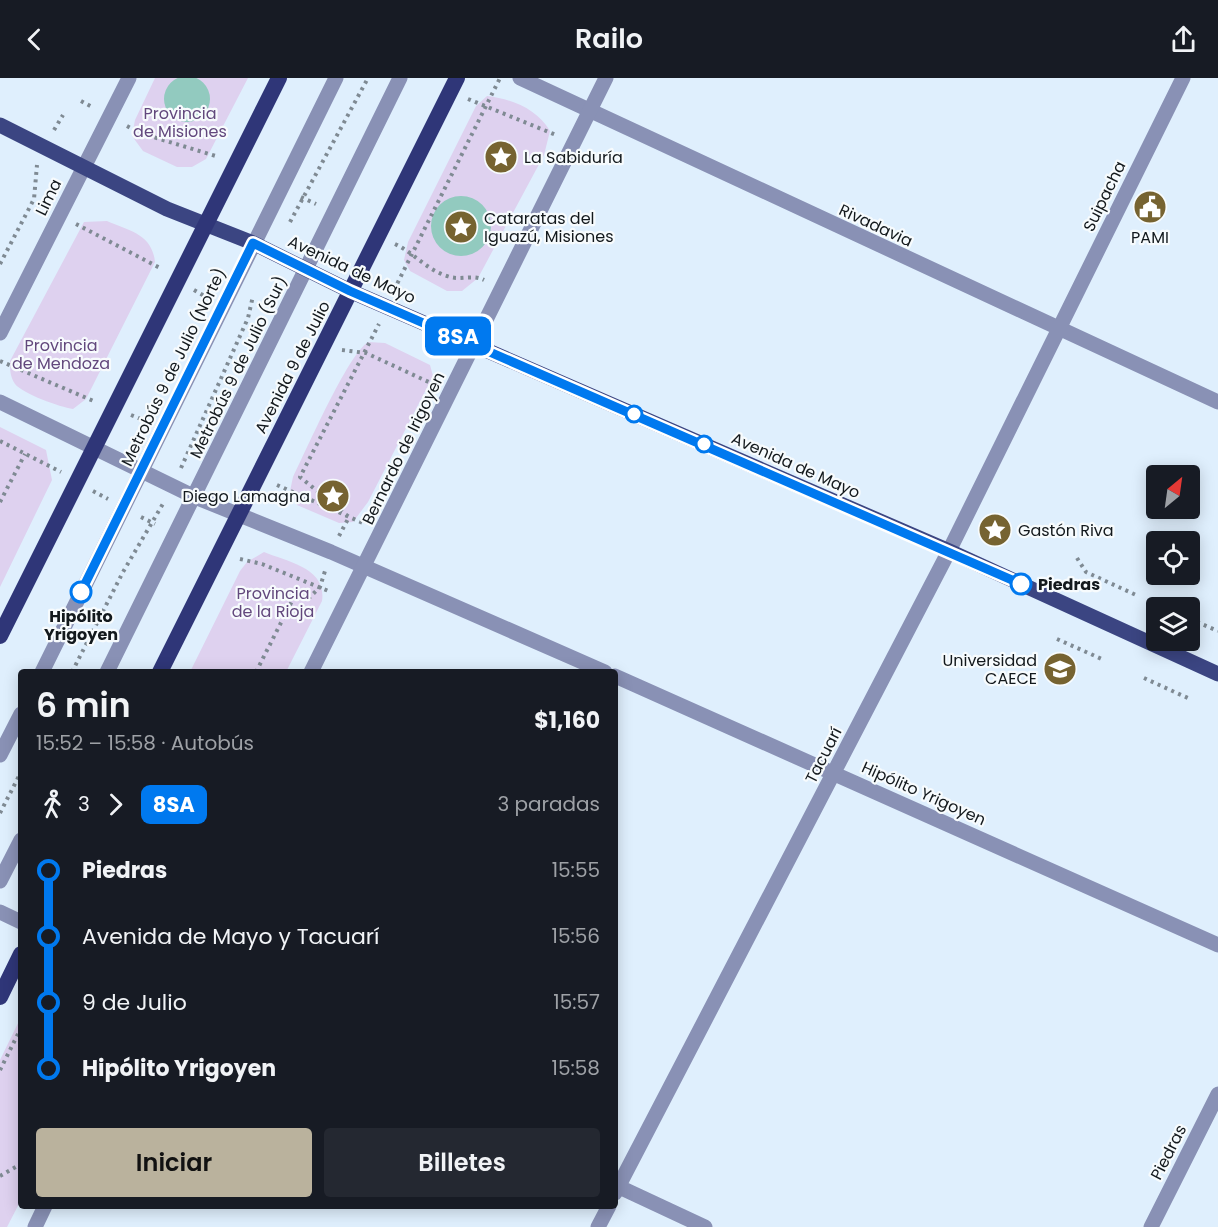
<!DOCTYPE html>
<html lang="es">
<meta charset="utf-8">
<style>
:root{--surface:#171b24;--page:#242831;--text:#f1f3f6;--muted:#9ea1a6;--accent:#bab29d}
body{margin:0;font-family:Poppins,sans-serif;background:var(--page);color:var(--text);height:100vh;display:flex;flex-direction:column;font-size:22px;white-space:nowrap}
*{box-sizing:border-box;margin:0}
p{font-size:20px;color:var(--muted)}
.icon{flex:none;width:33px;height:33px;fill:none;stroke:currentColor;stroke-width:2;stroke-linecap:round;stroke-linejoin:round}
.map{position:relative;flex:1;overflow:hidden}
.sheet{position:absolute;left:18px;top:591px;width:600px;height:540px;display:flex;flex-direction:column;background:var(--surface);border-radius:6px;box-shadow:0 3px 15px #0003}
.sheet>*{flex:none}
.badge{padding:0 12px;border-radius:9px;font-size:21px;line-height:39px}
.needle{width:39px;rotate:29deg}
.tools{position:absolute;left:1146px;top:387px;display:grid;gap:12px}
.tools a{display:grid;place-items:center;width:54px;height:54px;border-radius:6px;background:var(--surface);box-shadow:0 3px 15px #0003;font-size:30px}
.map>.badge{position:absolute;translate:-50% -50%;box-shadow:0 0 0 3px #fff}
.legs{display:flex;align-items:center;gap:9px;height:66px;padding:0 18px;font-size:20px}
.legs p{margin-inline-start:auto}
.overview{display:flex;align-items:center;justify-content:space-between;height:102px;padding:0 18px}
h1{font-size:33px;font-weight:600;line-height:45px}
.button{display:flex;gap:12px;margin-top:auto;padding:12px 18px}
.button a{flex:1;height:69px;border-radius:6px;background:var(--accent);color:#111;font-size:24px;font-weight:600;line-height:69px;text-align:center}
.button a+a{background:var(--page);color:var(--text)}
ul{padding:0 18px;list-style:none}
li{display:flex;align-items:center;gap:21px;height:66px;font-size:22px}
li i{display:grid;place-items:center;width:9px;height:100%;margin:0 8px;background:currentColor}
li i::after{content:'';width:15px;height:15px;margin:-8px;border:4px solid;border-radius:50%;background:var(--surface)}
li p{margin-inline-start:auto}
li:first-child i{background:linear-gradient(#0000 50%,currentColor 0)}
li:last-child i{background:linear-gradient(currentColor 50%,#0000 0)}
header{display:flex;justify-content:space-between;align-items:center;height:78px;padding:0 18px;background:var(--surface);font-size:27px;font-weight:600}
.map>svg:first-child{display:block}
</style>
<header><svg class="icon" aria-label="back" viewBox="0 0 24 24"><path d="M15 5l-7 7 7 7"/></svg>Railo<svg class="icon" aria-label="share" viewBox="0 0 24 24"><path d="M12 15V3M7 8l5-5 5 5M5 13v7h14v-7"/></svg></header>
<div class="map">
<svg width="1218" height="1149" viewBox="0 0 1218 1149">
<rect width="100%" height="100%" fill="#dfeffd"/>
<path fill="#ded1ef" d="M155,0H248L206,81L192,89H177L143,73L132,58L135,42Z
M487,18C512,21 537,31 550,53L544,77L478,200L462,213H447L410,193L404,182L408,164L476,28Z
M107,143C130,153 152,156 155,184L86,321L73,331C60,329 23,316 15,306C10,299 10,291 10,283L84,144Z
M368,264L385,265L430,287L433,298L368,424L353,444L339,445L297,427L290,413L293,399C307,371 347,278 368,264Z
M0,349L46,372L52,402L0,509Z
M264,474C288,484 327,490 322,523L286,594H190L240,493L247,484Z
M21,939V1122L7,1149H0V982Z"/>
<path fill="#92cabf" d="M164 21a23 23 0 1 1 46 0a23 23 0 1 1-46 0Z
M431 148a30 30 0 1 1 60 0a30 30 0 1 1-60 0Z"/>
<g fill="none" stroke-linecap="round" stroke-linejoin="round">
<path stroke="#7f8a93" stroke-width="4" stroke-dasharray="3 4.5" stroke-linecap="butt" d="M468,21L556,57
M81,23L94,30
M127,48L140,55L219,79
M54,52L63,37
M301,119L316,126
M290,144L368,0
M76,146L162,191
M395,166C414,175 427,192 447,198C459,203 472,196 484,202
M0,186L34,121L37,87
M194,212L208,220
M394,212L500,0
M342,272L366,275L433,306
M0,283L96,324
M131,337L146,343
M0,363L61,394
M181,390L248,240L253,218
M277,407L363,445
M93,413L108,421
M0,424L25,376
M141,439L155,446
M339,458L349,439L300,399L379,246
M1077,480L1086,494L1136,517
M240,481L262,486L331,514
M1190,541L1218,553
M1057,561L1104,582
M72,594L123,494L164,424
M256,594L294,519H310L320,509L325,493
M1144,600L1190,621
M0,735L21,694
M0,992L21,950
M0,1098L21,1086"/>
<path stroke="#8991b5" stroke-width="15" d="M42,594L336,0
M107,594L400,0
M0,677L21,636
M0,803L21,762"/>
<path stroke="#8991b5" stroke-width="15" d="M520,0L1218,324
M0,324L195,419L331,474L605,594
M615,598L1218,867
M0,834L21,844
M615,1107L705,1149
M615,1115L949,473L1183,0
M598,1149L609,1128
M1151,1149L1218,1016"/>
<path stroke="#8991b5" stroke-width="15" d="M0,255L129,0
M311,594L606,0
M35,1149L45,1128"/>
<path stroke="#3b4582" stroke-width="15" d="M0,47L167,131L253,165L350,213L949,473L1218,596"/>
<path stroke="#2f3678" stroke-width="16" d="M0,558L279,0
M160,594L457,0
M0,919L21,876"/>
</g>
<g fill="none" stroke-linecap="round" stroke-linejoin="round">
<g stroke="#fff" stroke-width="14">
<path id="line-1" d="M81,514L253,165L350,213L1021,506"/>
</g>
<use href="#line-1" stroke="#0079ef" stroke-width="9"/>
</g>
<defs>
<g id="sight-disc" transform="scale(1.725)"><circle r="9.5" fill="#766331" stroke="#f7fbfd"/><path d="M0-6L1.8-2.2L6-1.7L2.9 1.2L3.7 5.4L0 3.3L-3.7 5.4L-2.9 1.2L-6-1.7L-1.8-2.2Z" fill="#fff"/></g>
<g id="civic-disc" transform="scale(1.725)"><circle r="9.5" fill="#766331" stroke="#f7fbfd"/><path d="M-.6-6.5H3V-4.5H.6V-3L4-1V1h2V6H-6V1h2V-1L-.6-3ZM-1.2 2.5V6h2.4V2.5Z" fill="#fff"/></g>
<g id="university-disc" transform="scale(1.725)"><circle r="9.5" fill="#766331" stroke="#f7fbfd"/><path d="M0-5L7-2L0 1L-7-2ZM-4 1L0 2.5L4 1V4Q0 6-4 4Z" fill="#fff"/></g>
</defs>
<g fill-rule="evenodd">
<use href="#sight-disc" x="501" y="79"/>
<use href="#civic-disc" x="1150" y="129"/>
<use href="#sight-disc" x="461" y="149"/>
<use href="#sight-disc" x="333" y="418"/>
<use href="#sight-disc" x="995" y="452"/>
<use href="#university-disc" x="1060" y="591"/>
</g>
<g fill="#fff" stroke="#0079ef" stroke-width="3">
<circle cx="634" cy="336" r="8"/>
<circle cx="704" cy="366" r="8"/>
<circle cx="1021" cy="506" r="10"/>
<circle cx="81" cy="514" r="10"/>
</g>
<g text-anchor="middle" stroke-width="4.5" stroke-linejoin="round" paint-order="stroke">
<g font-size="16" fill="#62487d" stroke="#f7fbfd">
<text x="180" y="41">Provincia<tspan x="180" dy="18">de Misiones</tspan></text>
<text x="61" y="273">Provincia<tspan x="61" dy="18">de Mendoza</tspan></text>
<text x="273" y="521">Provincia<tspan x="273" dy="18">de la Rioja</tspan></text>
</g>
<g font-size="16" fill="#13191d" stroke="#f7fbfd" text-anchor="start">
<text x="524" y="85">La Sabiduría</text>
<text x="484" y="146">Cataratas del<tspan x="484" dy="18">Iguazú, Misiones</tspan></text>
<text x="1150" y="165" text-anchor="middle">PAMI</text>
<text x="310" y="424" text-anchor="end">Diego Lamagna</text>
<text x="1018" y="458">Gastón Riva</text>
<text x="1037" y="588" text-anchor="end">Universidad<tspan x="1037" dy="18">CAECE</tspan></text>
</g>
<g font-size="16" fill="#13191d" stroke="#f7fbfd">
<text transform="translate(1104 118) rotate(-64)" y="6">Suipacha</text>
<text transform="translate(48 119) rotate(-64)" y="6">Lima</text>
<text transform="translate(876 147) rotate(25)" y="6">Rivadavia</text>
<text transform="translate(352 191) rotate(25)" y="6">Avenida de Mayo</text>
<text transform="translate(173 289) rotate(-64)" y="6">Metrobús 9 de Julio (Norte)</text>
<text transform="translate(238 289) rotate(-64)" y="6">Metrobús 9 de Julio (Sur)</text>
<text transform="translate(292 289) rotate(-63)" y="6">Avenida 9 de Julio</text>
<text transform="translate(403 370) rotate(-64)" y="6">Bernardo de Irigoyen</text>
<text transform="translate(796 387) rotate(24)" y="6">Avenida de Mayo</text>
<text transform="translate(823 677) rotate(-63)" y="6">Tacuarí</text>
<text transform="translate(924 715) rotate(24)" y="6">Hipólito Yrigoyen</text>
<text transform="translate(1168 1074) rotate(-63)" y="6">Piedras</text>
</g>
<g font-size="16" font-weight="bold" fill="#13191d" stroke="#f7fbfd" text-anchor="start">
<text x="1038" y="512">Piedras</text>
<text x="81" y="544" text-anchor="middle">Hipólito<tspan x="81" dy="18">Yrigoyen</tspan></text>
</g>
</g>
</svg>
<div class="tools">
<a><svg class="needle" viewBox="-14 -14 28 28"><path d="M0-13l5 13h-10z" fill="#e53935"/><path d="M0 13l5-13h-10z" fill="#9ea1a6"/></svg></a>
<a><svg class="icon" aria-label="locate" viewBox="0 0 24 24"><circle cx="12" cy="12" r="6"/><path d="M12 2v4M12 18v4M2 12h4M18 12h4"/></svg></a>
<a><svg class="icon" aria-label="layers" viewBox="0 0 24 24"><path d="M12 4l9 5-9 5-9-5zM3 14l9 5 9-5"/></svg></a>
</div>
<b class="badge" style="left:458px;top:258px;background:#0079ef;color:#fff">8SA</b>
<section class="sheet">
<div class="overview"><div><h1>6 min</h1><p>15:52 – 15:58 · Autobús</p></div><b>$1,160</b></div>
<div class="legs"><svg class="icon" aria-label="walk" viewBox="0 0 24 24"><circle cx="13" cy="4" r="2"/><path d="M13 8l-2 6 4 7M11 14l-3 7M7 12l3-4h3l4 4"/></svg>3<svg class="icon" aria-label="forward" viewBox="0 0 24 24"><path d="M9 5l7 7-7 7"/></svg><b class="badge" style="background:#0079ef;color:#fff">8SA</b><p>3 paradas</p></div>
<ul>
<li><i style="color:#0079ef"></i><b>Piedras</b><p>15:55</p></li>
<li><i style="color:#0079ef"></i><span>Avenida de Mayo y Tacuarí</span><p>15:56</p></li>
<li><i style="color:#0079ef"></i><span>9 de Julio</span><p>15:57</p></li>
<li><i style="color:#0079ef"></i><b>Hipólito Yrigoyen</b><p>15:58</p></li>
</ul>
<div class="button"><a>Iniciar</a><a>Billetes</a></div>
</section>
</div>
